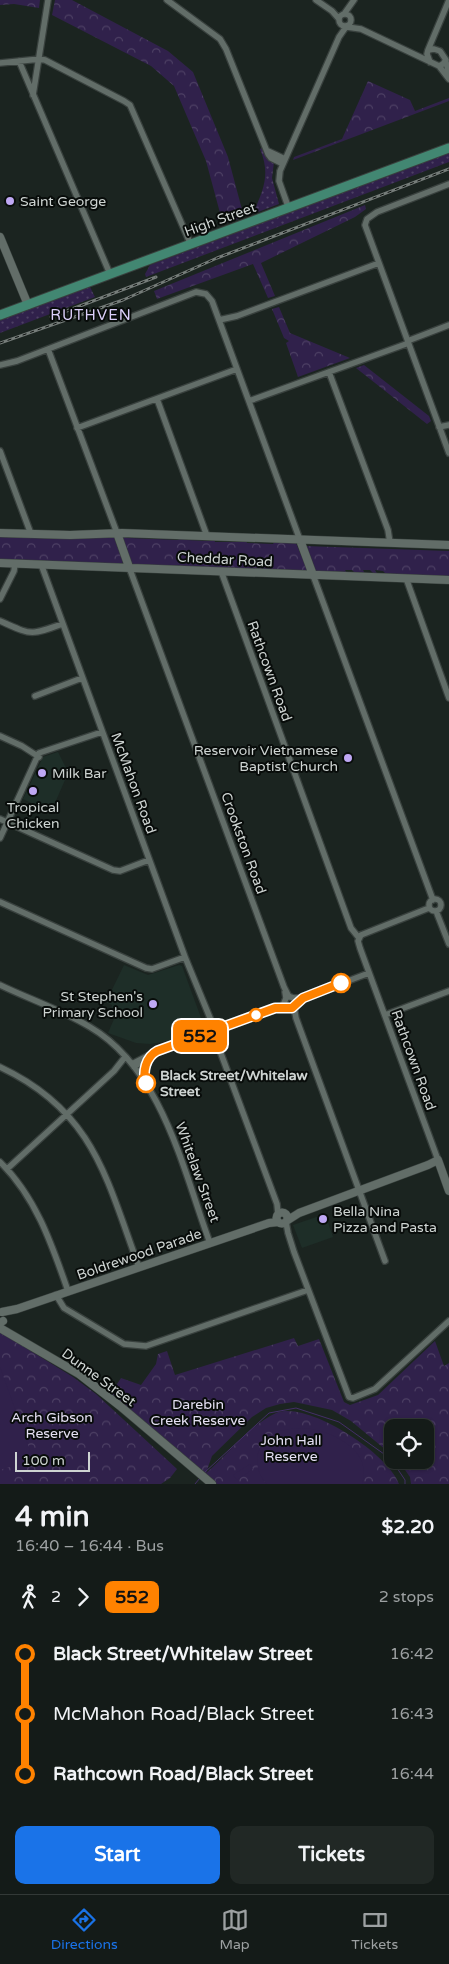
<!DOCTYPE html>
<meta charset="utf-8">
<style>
:root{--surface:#141b18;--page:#212825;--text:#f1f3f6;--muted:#9da1a2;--line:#333937;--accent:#1a73e8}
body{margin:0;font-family:"Varela Round",sans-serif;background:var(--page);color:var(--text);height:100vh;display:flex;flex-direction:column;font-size:19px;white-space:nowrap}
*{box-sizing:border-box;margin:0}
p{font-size:16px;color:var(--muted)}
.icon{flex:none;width:28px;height:28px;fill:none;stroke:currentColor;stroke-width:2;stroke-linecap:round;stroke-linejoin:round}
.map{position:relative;height:1484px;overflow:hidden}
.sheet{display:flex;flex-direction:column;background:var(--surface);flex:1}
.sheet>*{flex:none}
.badge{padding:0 10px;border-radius:8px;font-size:18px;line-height:32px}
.tools{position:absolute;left:384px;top:1419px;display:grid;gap:10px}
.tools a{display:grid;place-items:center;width:50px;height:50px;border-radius:10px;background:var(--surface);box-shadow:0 1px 4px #0004,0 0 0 1px var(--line);font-size:25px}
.scale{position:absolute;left:15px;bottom:12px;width:75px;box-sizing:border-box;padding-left:5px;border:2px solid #ced4d2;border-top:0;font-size:14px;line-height:18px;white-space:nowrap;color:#ced4d2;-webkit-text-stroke:4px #080c0a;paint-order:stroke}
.map>.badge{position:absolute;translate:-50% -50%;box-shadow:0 0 0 2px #fff}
.legs{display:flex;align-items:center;gap:8px;height:55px;padding:0 15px;font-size:16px}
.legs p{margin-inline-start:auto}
.summary{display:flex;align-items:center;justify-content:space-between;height:85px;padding:0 15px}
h1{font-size:28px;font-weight:800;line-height:38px}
.cta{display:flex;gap:10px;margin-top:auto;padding:10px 15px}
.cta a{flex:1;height:58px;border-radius:10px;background:var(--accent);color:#fff;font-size:20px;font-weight:800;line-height:58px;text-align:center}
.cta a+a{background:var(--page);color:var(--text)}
ul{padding:0 15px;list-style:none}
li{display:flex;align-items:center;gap:18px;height:60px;font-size:19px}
li i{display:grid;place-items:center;width:8px;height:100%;margin:0 6px;background:currentColor}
li i::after{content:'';width:12px;height:12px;margin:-6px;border:4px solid;border-radius:50%;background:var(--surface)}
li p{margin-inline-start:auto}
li:first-child i{background:linear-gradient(#0000 50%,currentColor 0)}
li:last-child i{background:linear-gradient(currentColor 50%,#0000 0)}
.tabs{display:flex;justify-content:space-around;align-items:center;height:70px;border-top:1px solid var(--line);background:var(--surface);font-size:14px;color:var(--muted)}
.tabs a{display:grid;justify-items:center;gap:2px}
.tabs .selected{color:var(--accent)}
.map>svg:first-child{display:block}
</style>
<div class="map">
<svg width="449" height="1484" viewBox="0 0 449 1484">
<defs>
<pattern id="grass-dots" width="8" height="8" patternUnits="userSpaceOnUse" patternTransform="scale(1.25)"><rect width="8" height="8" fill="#30214b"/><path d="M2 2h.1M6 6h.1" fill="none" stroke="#4d4064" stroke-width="1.8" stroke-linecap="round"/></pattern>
<pattern id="park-crowns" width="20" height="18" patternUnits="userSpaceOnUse" patternTransform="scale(1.25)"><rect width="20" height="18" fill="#30214b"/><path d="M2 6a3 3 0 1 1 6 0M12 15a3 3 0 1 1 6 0" fill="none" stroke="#4d4064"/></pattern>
</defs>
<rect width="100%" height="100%" fill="#1b2420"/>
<path fill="#1e2e28" d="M58,752L71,778L65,780L51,812L23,799L43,757Z
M124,965L148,975L179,965L182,966L204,1026L203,1029L168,1041L150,1044L136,1043L108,1033L117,1012L111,1009L112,1005L106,1002Z
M325,1214L333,1237L302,1248L293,1225Z"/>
<path fill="url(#grass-dots)" d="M262,148L274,162L272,178L279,204L253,214C263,190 271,175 260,149Z
M449,153V162L146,277L145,274L150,265Z
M90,287L95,297L0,333V320Z"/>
<path fill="url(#park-crowns)" d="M0,0H40L39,8L14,4L0,5Z
M55,0H72L168,51L193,72L228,157L244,217L223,224L206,161L174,86L151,66L52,15Z
M368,81L410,100L415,111L449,98V101L293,160L294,157L342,139Z
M365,205L366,209L355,217L261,263L275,296L268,298L253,264L157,299L154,291Z
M279,307L290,333L350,358L298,377L286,343L289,341L284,338L272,309Z
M364,365L429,416L431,421L427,424L356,368Z
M0,535L114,537L123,562L121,565L0,560Z
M122,536L128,538L178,540L180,538H184L186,540L210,541L214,539L215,542H240L242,540H246L247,543L273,544L275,541L296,543L307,569L305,571L133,565L129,558Z
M305,546L449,551V577L387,575L383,571L375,570L378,575L374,574L370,570H363L365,574H356L352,570H345L347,573L318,572L315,571Z
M0,1332L73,1377L96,1394L177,1469L170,1478L161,1484H0Z
M294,1338L298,1346L319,1339L344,1402L350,1405L378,1395L435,1341L444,1366L449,1363V1484H411L410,1477L398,1460H425V1428H392V1455L351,1421L332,1410L294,1402L280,1404L266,1408L252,1417L212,1456L206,1473C229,1454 248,1426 276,1413C307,1400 389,1454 399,1484H217L111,1393L121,1378L141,1385L156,1364L158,1354L167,1351L175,1375Z"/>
<path fill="#30214b" d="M0,1367L33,1459L0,1470Z
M301,1428C329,1429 374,1449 362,1484H267C252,1469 254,1444 274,1434C282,1429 292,1429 301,1428Z
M250,1464L253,1469L237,1480L233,1475Z"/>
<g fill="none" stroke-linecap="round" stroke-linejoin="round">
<path stroke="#432e67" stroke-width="1" d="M204,1473L269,1413L296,1408L339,1422L391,1459L405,1480V1484
M195,1484L200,1478"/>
<g stroke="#39413e" stroke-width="8">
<path id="street" d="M167,0L220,39L226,49L268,154L271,158L283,164
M316,0L332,11L339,19
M339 20a6 6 0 1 1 12 0a6 6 0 1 1-12 0Z
M344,14L354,0
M347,27L361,29L439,66L443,64L446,60L440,51L434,49L428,50L427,54L430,62
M428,50L449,0
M19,61L110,274
M446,62L449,74
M0,63L40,59L45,60L124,101L130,105L191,245
M439,66L449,79
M33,95L48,0
M268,151L285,159
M449,184L377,212L367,219L365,225L449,453
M289,209L279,181L280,171L339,37L346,27
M219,320L237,316L379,263
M48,349L117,533
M0,365L17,361L196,292L206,294L212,301L300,540
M329,372L388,530L390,543
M157,399L207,536
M249,401L406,344L410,340L449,325
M439,427L449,425
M77,428L237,369
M0,451L31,534
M41,564L185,957L215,1030L220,1051L277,1204L278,1214
M129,567L284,987L289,997
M221,571L351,928L359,938
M313,575L433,900
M406,578L449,698
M0,599L14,571L15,563
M0,621C32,635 29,636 62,624
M35,696L82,678
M0,736L22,746L39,757
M0,819L113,870L120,871L149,860
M0,838L39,753L102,732
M429 905a6 6 0 1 1 12 0a6 6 0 1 1-12 0Z
M0,902L146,968L152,969L185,957
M436,911L449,944
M361,935L358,941L360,948L438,1160
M361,935L429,908
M0,985C29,999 62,1010 90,1027C162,1069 183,1170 210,1243
M285,992L286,998L284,1003L289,1008H292L295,1004V999L291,997
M294,998H303L369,973
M294,1007L296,1018L385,1261
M385,1015L449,991
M132,1064L157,1051L275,1008L286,1007
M0,1067C94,1111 106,1178 139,1267
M134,1067L148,1057
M145,1080L146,1064L152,1054
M0,1162C36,1197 52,1245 68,1291
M7,1169L114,1071L125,1057
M286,1222L288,1233L294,1252L349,1397L353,1398L375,1389L449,1321
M56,1295L64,1308L124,1344L146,1346L308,1290"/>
</g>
<g stroke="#39413e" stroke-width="9">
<path id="secondary" d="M0,237L28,305
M0,533L70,535L122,533L449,545
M117,533L129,567
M300,540L313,575
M0,563L449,580
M276.5 1218a5.5 5.5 0 1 1 11 0a5.5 5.5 0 1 1-11 0Z
M288,1220L299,1213L428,1165L438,1160L449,1191
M2,1312L17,1309L269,1223L278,1222
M0,1323L3,1321
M0,1328L79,1374L120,1406L212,1484"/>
</g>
<g stroke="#39413e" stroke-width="11">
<path id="primary" d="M0,315L449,148"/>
</g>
<use href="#street" stroke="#626d68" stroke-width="5.5"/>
<use href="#secondary" stroke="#626d68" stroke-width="8"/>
<use href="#primary" stroke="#428772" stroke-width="9"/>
<g stroke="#757c79" stroke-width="3">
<path id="rail" d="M51,317L156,277
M0,343L123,300L217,258L449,169"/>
</g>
<use href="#rail" stroke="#080c0a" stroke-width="1" stroke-dasharray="4" stroke-linecap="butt"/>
</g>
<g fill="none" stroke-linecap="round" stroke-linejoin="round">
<g stroke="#fff" stroke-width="11">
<path id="line-1" d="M146,1083C142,1072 146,1057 157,1051L275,1008H292L303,998L341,983"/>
</g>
<use href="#line-1" stroke="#ff8200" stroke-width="8"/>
</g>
<g fill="#bfa8f4" stroke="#080c0a" stroke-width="2">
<circle cx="10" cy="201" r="5"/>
<circle cx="348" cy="758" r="5"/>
<circle cx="42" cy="773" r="5"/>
<circle cx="33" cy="791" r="5"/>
<circle cx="153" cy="1004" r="5"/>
<circle cx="323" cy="1219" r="5"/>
</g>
<g fill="#fff" stroke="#ff8200" stroke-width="2.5">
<circle cx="341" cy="983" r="9"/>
<circle cx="256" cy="1015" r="6"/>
<circle cx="146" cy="1083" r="9"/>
</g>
<g text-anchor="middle" stroke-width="4" stroke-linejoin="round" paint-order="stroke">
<g font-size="14" fill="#ced4d2" stroke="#080c0a" text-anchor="start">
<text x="20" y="206">Saint George</text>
<text x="338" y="755" text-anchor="end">Reservoir Vietnamese<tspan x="338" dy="16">Baptist Church</tspan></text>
<text x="52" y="778">Milk Bar</text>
<text x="33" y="812" text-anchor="middle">Tropical<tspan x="33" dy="16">Chicken</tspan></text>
<text x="143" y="1001" text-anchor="end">St Stephen's<tspan x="143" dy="16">Primary School</tspan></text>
<text x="333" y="1216">Bella Nina<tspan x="333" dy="16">Pizza and Pasta</tspan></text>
</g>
<g font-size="14" fill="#ced4d2" stroke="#080c0a">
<text transform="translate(220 219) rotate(-20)" y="5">High Street</text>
<text transform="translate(225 559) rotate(3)" y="5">Cheddar Road</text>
<text transform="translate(270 671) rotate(70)" y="5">Rathcown Road</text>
<text transform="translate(134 783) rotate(70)" y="5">McMahon Road</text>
<text transform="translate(244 843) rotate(70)" y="5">Crookston Road</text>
<text transform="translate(414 1060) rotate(70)" y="5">Rathcown Road</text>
<text transform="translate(198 1172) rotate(70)" y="5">Whitelaw Street</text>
<text transform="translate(139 1254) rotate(-19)" y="5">Boldrewood Parade</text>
<text transform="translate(99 1377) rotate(36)" y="5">Dunne Street</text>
</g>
<g font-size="14" font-weight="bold" fill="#ced4d2" stroke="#080c0a" text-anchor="start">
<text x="160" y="1080">Black Street/Whitelaw<tspan x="160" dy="16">Street</tspan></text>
</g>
<g font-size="14" fill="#e5e0f3" stroke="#080c0a">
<text x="198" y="1409">Darebin<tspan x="198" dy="16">Creek Reserve</tspan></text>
<text x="52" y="1422">Arch Gibson<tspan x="52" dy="16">Reserve</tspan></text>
<text x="291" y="1445">John Hall<tspan x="291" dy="16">Reserve</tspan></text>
</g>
<g font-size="15" letter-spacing="1" fill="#dcd0fb" stroke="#080c0a">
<text x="91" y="320">RUTHVEN</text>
</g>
</g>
</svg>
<div class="tools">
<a><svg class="icon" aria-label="locate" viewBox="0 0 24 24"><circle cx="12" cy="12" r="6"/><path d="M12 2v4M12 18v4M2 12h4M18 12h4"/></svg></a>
</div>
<div class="scale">100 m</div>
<b class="badge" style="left:200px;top:1036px;background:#ff8200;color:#111">552</b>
</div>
<section class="sheet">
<div class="summary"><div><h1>4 min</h1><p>16:40 – 16:44 · Bus</p></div><b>$2.20</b></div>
<div class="legs"><svg class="icon" aria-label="walk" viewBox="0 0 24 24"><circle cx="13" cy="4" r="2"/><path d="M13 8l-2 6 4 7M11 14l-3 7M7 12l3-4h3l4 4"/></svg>2<svg class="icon" aria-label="forward" viewBox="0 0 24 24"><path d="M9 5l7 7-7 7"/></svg><b class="badge" style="background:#ff8200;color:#111">552</b><p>2 stops</p></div>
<ul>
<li><i style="color:#ff8200"></i><b>Black Street/Whitelaw Street</b><p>16:42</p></li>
<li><i style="color:#ff8200"></i><span>McMahon Road/Black Street</span><p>16:43</p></li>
<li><i style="color:#ff8200"></i><b>Rathcown Road/Black Street</b><p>16:44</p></li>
</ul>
<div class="cta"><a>Start</a><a>Tickets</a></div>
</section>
<nav class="tabs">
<a class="selected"><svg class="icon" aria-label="directions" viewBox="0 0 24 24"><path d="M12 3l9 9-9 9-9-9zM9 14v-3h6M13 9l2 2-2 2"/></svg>Directions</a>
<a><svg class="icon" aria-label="map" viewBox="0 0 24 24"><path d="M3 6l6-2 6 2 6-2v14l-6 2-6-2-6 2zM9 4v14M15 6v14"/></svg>Map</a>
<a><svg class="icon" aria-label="tickets" viewBox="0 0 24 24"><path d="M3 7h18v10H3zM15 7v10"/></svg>Tickets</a>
</nav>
